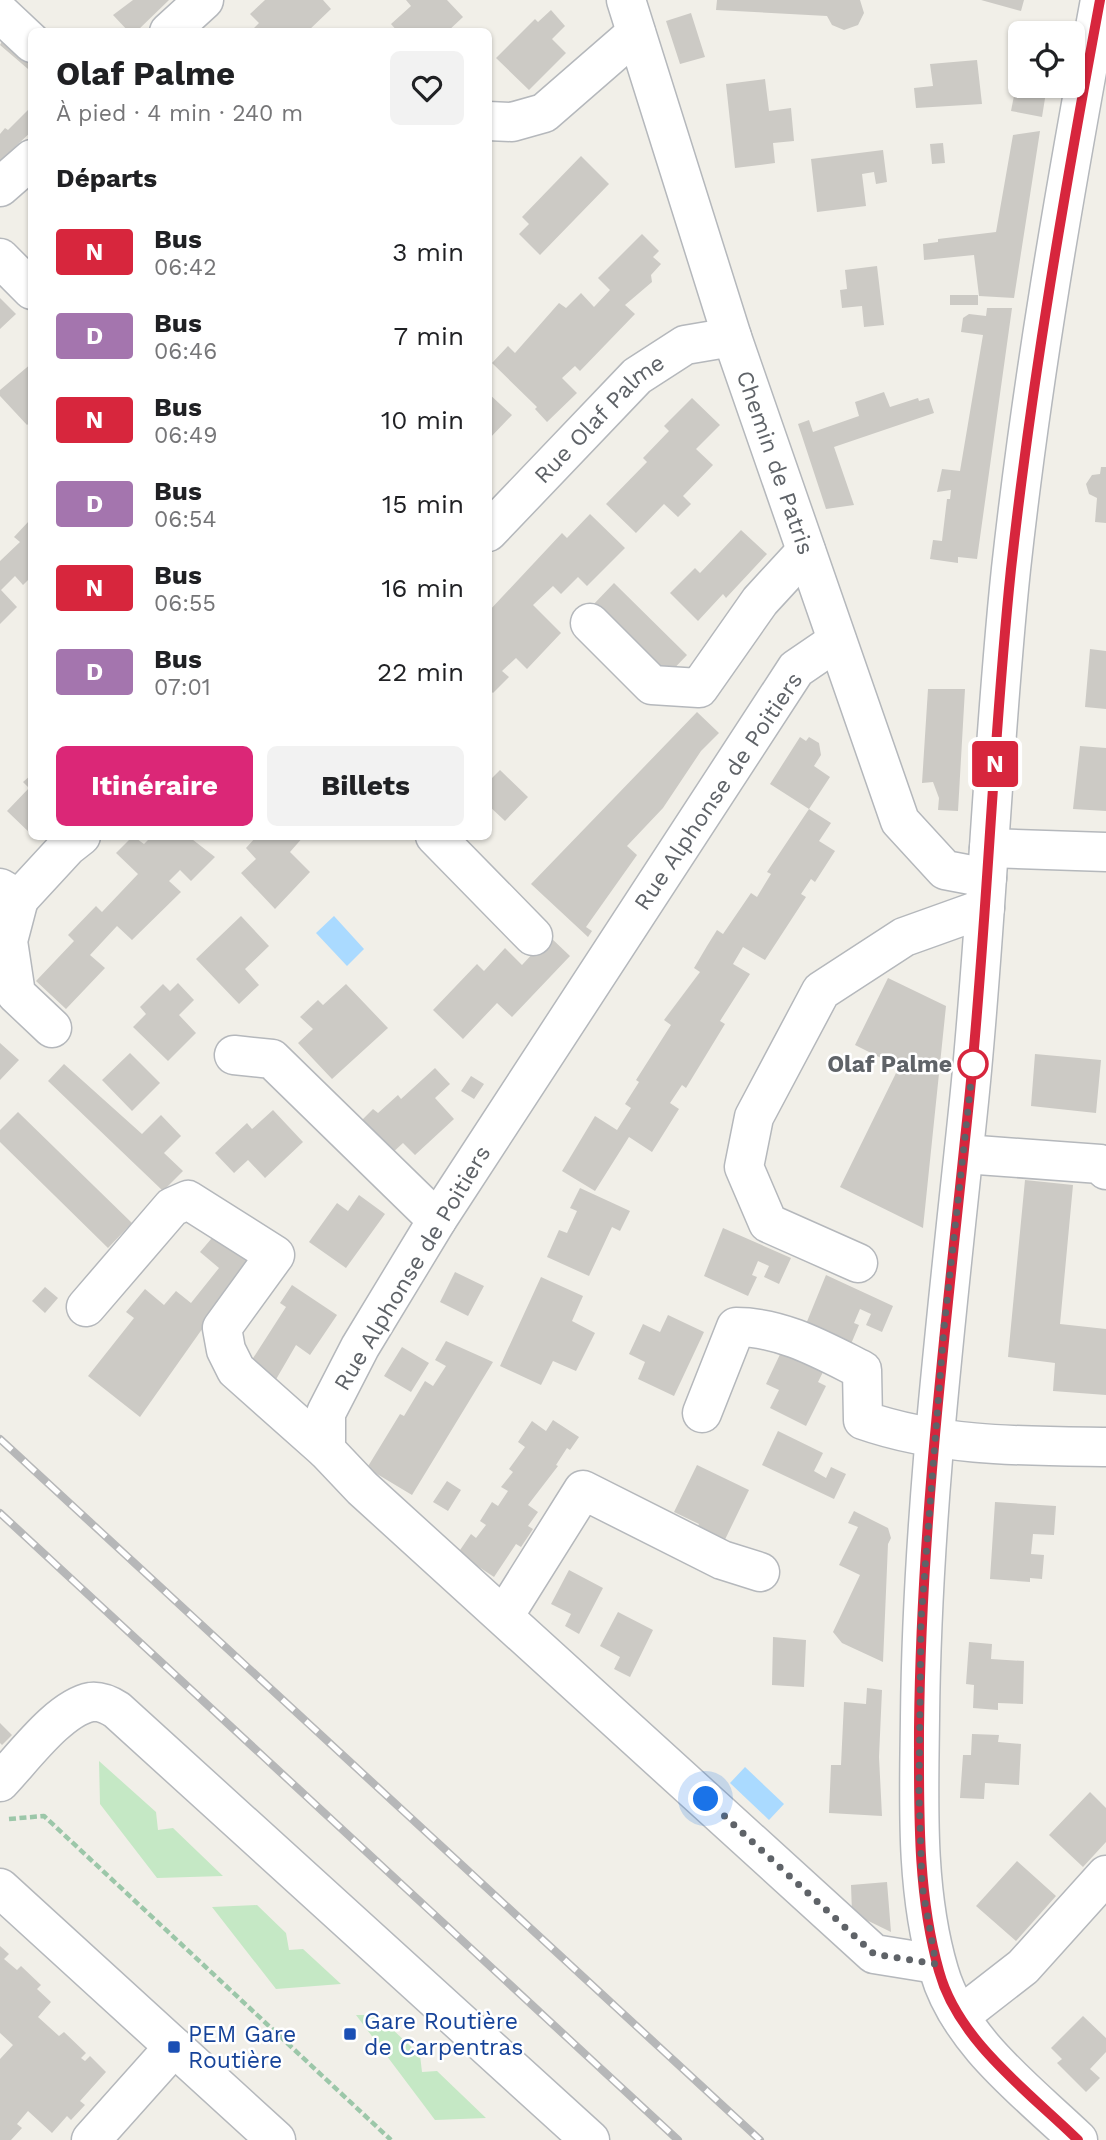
<!DOCTYPE html>
<html lang="fr">
<meta charset="utf-8">
<style>
:root{--surface:#fff;--page:#f2f2f2;--text:#202124;--muted:#757577;--accent:#db2777}
body{margin:0;font-family:"Work Sans",sans-serif;background:var(--page);color:var(--text);height:100vh;display:flex;flex-direction:column;font-size:26px;white-space:nowrap}
*{box-sizing:border-box;margin:0}
p{font-size:23px;color:var(--muted)}
.icon{flex:none;width:38px;height:38px;fill:none;stroke:currentColor;stroke-width:2;stroke-linecap:round;stroke-linejoin:round}
.map{position:relative;flex:1;overflow:hidden}
.side{position:absolute;left:28px;top:28px;width:464px;height:812px;display:flex;flex-direction:column;background:var(--surface);border-radius:10px;box-shadow:0 2px 5px #0004}
.side>*{flex:none}
.badge{padding:0 14px;border-radius:5px;font-size:24px;line-height:46px}
.controls{position:absolute;left:1008px;top:21px;display:grid;gap:14px}
.controls a{display:grid;place-items:center;width:77px;height:77px;border-radius:10px;background:var(--surface);box-shadow:0 2px 5px #0004;font-size:35px}
.you{position:absolute;width:35px;height:35px;margin:-18px;border:5px solid #fff;border-radius:50%;background:#1a73e8;box-shadow:0 0 0 10px #1a73e833}
.map>.badge{position:absolute;translate:-50% -50%;box-shadow:0 0 0 4px #fff}
h2{padding:0 28px;font-size:26px;line-height:63px}
.round{display:grid;place-items:center;flex:none;width:74px;height:74px;border-radius:10px;background:var(--page)}
.headline{display:flex;align-items:center;justify-content:space-between;height:119px;padding:0 28px}
h1{font-size:33px;font-weight:700;line-height:52px}
.primary-button{display:flex;gap:14px;margin-top:auto;padding:14px 28px}
.primary-button a{flex:1;height:80px;border-radius:10px;background:var(--accent);color:#fff;font-size:28px;font-weight:700;line-height:80px;text-align:center}
.primary-button a+a{background:var(--page);color:var(--text)}
ul{padding:0;list-style:none}
li{display:flex;align-items:center;gap:21px;height:84px;padding:0 28px}
li div{flex:1}
li b{display:block;font-size:26px}
li em{font-style:normal}
li .badge{min-width:77px;font-weight:700;text-align:center}
.map>svg:first-child{display:block}
</style>
<div class="map">
<svg width="1106" height="2140" viewBox="0 0 1106 2140">
<rect width="100%" height="100%" fill="#f1efe8"/>
<path fill="#c5e8c5" d="M99,1761L156,1812L158,1830L173,1828L223,1876L157,1878L100,1804Z
M257,1905L286,1933L289,1950L303,1949L341,1984L276,1989L212,1907Z
M356,2015H377L420,2055L422,2072L437,2071L486,2118L435,2120Z"/>
<path fill="#aadaff" d="M334,916L364,949L347,966L316,933Z
M745,1767L784,1804L769,1820L730,1783Z"/>
<path fill="#cccac5" d="M133,0H169L136,32H129L113,15Z
M265,0H323L331,9L307,32H250L259,23L250,14Z
M406,0H447L463,17L447,32H398L391,24L411,6Z
M717,0H860L864,13L858,25L844,30L832,25L827,16L716,10Z
M981,0H1024L1021,11Z
M551,10L565,26L552,39L566,53L529,90L496,58L535,19L538,22Z
M691,13L705,57L680,64L666,21Z
M6,33L32,56L28,69L0,45Z
M977,60L982,104L916,108L914,88L933,86L930,64Z
M1019,70L1020,86H1047L1042,117L1011,111Z
M765,79L769,111L791,108L794,141L773,143L775,163L735,168L726,84Z
M32,106V131L0,161V134L5,128L8,130Z
M1040,131L1014,298L979,296L974,255L924,260L923,244L938,242V239L996,232L1013,135Z
M943,143L945,163L932,164L930,144Z
M883,150L887,182L876,184L874,172L862,174L866,206L817,212L811,159Z
M581,156L609,184L540,255L519,234L529,224L522,217Z
M642,234L659,251L653,257L661,264L651,275L652,282L625,305L635,314L580,371L575,366L562,378L577,393L547,422L535,409L537,407L492,363L508,346L515,353L559,303L566,308L581,293L594,307L610,290L598,278Z
M877,266L884,325L864,327L862,306L842,308L840,290L847,289L845,270Z
M950,295H978V305H950Z
M0,298L16,314L0,329Z
M987,308H1012L977,559L958,557V563L930,559L933,540L942,541L947,499H950L951,490L937,492L942,469L960,471L983,335L961,332L963,318L969,314L986,316Z
M32,363V421L27,425L0,396V390Z
M884,392L890,407L918,398L919,401L929,398L934,413L834,447L854,505L826,509L798,424L809,420L813,432L859,416L855,402Z
M488,393L512,415L488,440Z
M692,398L720,425L696,449L713,465L683,496L691,504L678,517L664,504L636,533L606,504L647,462L643,458L669,431L664,426Z
M1101,467H1106V523L1095,522L1097,498L1089,494L1086,484L1092,475L1100,474Z
M590,514L625,548L587,586L578,577L561,594L553,586L533,605L561,633L527,669L516,658L502,671L509,677L493,693L488,689V612L562,533L567,538Z
M29,521L32,576L23,585L15,576L1,590L17,607L0,624V561L20,542L14,537Z
M741,530L767,554L726,598L723,594L698,621L670,593L695,568L700,573Z
M614,583L687,655L665,678L592,606Z
M1090,649L1106,651V709L1085,707Z
M928,689H965L958,811L938,810L939,798L933,782L922,783Z
M697,712L719,733L701,751L663,808L627,846L637,855L586,927L592,931L588,937L531,884Z
M800,737L806,741L809,737L819,743L821,755L814,766L830,777L809,809L770,784Z
M1080,746L1106,748V811L1073,809Z
M32,768V835L7,811L29,788L23,782L31,775L28,772Z
M500,770L528,797L505,821L488,805V782Z
M809,809L831,823L819,841L835,851L815,882L811,879L801,894L806,897L765,960L743,947L733,964L750,974L720,1021L725,1024L686,1088L682,1085L670,1103L679,1109L652,1152L629,1137L595,1191L562,1171L595,1116L617,1130L631,1108L625,1104L639,1082L636,1080L671,1025L664,1020L700,972L694,968L707,946L717,930L723,934L751,893L757,897L771,874L767,872Z
M133,836L144,844L152,836H188L215,857L191,881L180,870L169,881L181,892L132,940L117,926L90,955L105,968L66,1009L36,981L74,941L68,935L96,906L102,912L138,874L116,853Z
M257,836H304L290,852L310,872L275,909L241,873L256,859L246,848Z
M241,916L269,946L245,969L259,985L239,1004L196,959Z
M549,936L570,956L512,1017L497,1003L463,1039L433,1010L477,964L484,971L505,948L522,965Z
M888,978L946,1006L923,1228L840,1187L899,1067L855,1045Z
M178,983L194,1000L179,1015L196,1033L168,1061L133,1027L146,1014L140,1007L163,984L170,991Z
M346,984L388,1028L332,1079L298,1043L313,1029L300,1017L318,1000L323,1005Z
M0,1043L19,1060L0,1080Z
M130,1053L160,1083L132,1111L102,1080Z
M1035,1054L1101,1060L1096,1113L1031,1106Z
M64,1064L142,1134L161,1115L181,1136L164,1153L183,1171L163,1191L48,1081Z
M435,1068L450,1084L435,1098L454,1119L415,1155L403,1143L390,1155L359,1123L373,1109L378,1113L398,1095L401,1099Z
M471,1076L484,1084L474,1099L461,1091Z
M273,1110L303,1142L265,1178L248,1160L234,1173L215,1153L247,1123L252,1129Z
M18,1112L132,1223L108,1248L0,1142V1130Z
M1025,1180L1073,1185L1060,1324L1106,1329V1395L1053,1391L1055,1363L1008,1357Z
M580,1188L630,1211L620,1231L612,1227L589,1276L547,1257L559,1230L567,1233L577,1211L570,1208Z
M359,1195L385,1214L346,1268L309,1242L337,1203L348,1211Z
M723,1228L791,1258L779,1284L764,1277L769,1266L758,1261L752,1275L757,1277L748,1296L704,1276Z
M217,1232L255,1263L200,1332L140,1417L88,1376L134,1318L126,1312L145,1289L164,1305L176,1291L191,1303L219,1268L200,1252Z
M455,1272L484,1286L468,1316L440,1302Z
M826,1275L893,1306L882,1332L866,1325L871,1314L860,1309L854,1323L859,1325L851,1344L806,1324Z
M541,1277L583,1296L572,1321L595,1333L576,1371L553,1361L541,1385L500,1366Z
M292,1285L337,1315L310,1355L296,1345L271,1388L248,1366L286,1307L280,1303Z
M45,1287L58,1298L45,1313L32,1301Z
M668,1315L704,1332L674,1396L638,1379L645,1362L629,1354L643,1324L660,1332Z
M446,1341L493,1362L412,1495L367,1468L400,1414L404,1416L425,1381L433,1386L446,1366L435,1360Z
M402,1347L429,1363L411,1392L384,1376Z
M783,1348L825,1368L818,1382L826,1386L806,1426L770,1408L779,1390L766,1384Z
M553,1420L579,1437L570,1450L567,1448L556,1465L558,1466L528,1505L538,1512L528,1526L533,1529L521,1547L516,1544L494,1577L458,1553L471,1534L476,1538L486,1525L480,1521L492,1502L498,1506L508,1491L501,1487L513,1472L509,1469L525,1447L518,1442L532,1421L546,1431Z
M778,1431L823,1453L814,1471L826,1478L831,1467L846,1474L834,1499L762,1465Z
M697,1465L749,1490L718,1554L690,1541L699,1524L674,1512Z
M447,1481L461,1490L448,1511L433,1502Z
M995,1502L1056,1506L1054,1535L1033,1534L1031,1554L1044,1555L1042,1579L1030,1578V1582L990,1579Z
M854,1511L888,1528L891,1538L888,1544L883,1662L842,1643L833,1632L860,1575L839,1565L858,1527L848,1523Z
M569,1570L603,1588L579,1634L565,1626L571,1614L551,1604Z
M618,1612L653,1630L630,1677L614,1669L620,1657L600,1646Z
M773,1637L806,1640L804,1687L772,1685Z
M969,1642L992,1644L991,1659L1024,1661L1023,1704L998,1703V1710L973,1708L974,1685L966,1684Z
M867,1688L882,1690L879,1757L882,1816L829,1813L831,1765H841L844,1702L866,1704Z
M0,1723L12,1735L2,1745L0,1743Z
M972,1734L999,1735L998,1742L1021,1744L1019,1785L985,1783L984,1799L960,1798L963,1755H971Z
M1090,1792L1106,1808V1842L1083,1867L1049,1835Z
M1017,1861L1056,1896L1016,1941L976,1906Z
M887,1882L891,1932L852,1913L851,1885Z
M0,1946L9,1954L4,1959L17,1970L21,1966L41,1985L37,1989L51,2002L38,2017L59,2036L64,2032L86,2053L81,2058L85,2061L90,2056L106,2072L80,2101L85,2105L71,2120L67,2116L52,2133L28,2111L17,2124L22,2128L11,2140H0V2059L13,2045L0,2033Z
M1083,2016L1106,2038V2052L1090,2069L1100,2078L1086,2092L1057,2063L1062,2059L1051,2048Z"/>
<g fill="none" stroke-linecap="round" stroke-linejoin="round">
<g stroke="#b5b8bc" stroke-width="41">
<g id="minor">
<path id="s1" d="M626,0L732,337L900,821L945,870L987,878"/>
<path d="M0,13L32,43"/>
<path d="M169,32L204,0"/>
<path d="M488,121L512,122L544,113L636,33"/>
<path d="M0,187L32,159"/>
<path d="M0,258L32,290"/>
<path id="s2" d="M488,532L637,376L685,345L732,337"/>
<path d="M590,623L652,685L699,688L760,601L806,551"/>
<path d="M837,641L796,669L437,1220L360,1347L326,1413V1450L362,1488L874,1954L936,1964"/>
<path d="M435,836L533,936"/>
<path d="M989,848L1106,852"/>
<path d="M0,888L19,899L67,847L81,836"/>
<path d="M19,899L8,941L16,994L52,1028"/>
<path d="M234,1055L272,1059L437,1220"/>
<path d="M964,1154L1100,1164L1106,1170"/>
<path d="M858,1263L768,1223L744,1167L754,1117L821,991L904,937L985,908"/>
<path d="M86,1307L172,1207L188,1200L275,1255L222,1328L226,1350L236,1370L326,1450"/>
<path d="M702,1413L736,1327C782,1327 822,1350 862,1370L863,1420C940,1447 1025,1446 1106,1447"/>
<path d="M504,1616L583,1490L722,1560L760,1572"/>
<path d="M0,1782C23,1758 59,1708 91,1702C100,1701 109,1705 117,1710L590,2140"/>
<path d="M0,1888L276,2140"/>
<path d="M960,2016L1023,1967L1106,1875"/>
<path d="M91,2140L174,2047"/>
<path d="M1078,2140C1028,2092 959,2041 939,1971C915,1890 919,1802 920,1718C922,1515 947,1313 968,1111C987,931 992,749 1011,569C1032,378 1065,189 1100,0"/>
</g>
</g>
<path stroke="#9cc7a9" stroke-width="4.5" stroke-dasharray="7 3.5" stroke-linecap="butt" d="M9,1819L44,1816L391,2140"/>
<use href="#minor" stroke="#fff" stroke-width="38"/>
<g stroke="#b6b7b8" stroke-width="8">
<path id="rail" d="M0,1439L760,2140
M0,1513L678,2140"/>
</g>
<use href="#rail" stroke="#fff" stroke-width="5" stroke-dasharray="16" stroke-linecap="butt"/>
</g>
<g fill="none" stroke-linecap="round" stroke-linejoin="round">
<g stroke="#fff" stroke-width="16">
<path id="line" d="M1078,2140C1029,2092 958,2041 939,1971C917,1893 919,1810 919,1729C921,1522 947,1316 968,1111C987,931 992,749 1011,569C1032,378 1065,189 1100,0"/>
</g>
<use href="#line" stroke="#d7263d" stroke-width="10"/>
<path stroke="#5f6368" stroke-width="7" stroke-dasharray="0 12.6" d="M706,1799L874,1954L936,1964L922,1885L919,1794L921,1620L944,1328L973,1064"/>
</g>
<circle fill="#fff" stroke="#d7263d" stroke-width="3.5" cx="973" cy="1064" r="14"/>
<g fill="#1a4fb4" stroke="#fff" stroke-width="2.5">
<rect x="343" y="2027" width="14" height="14" rx="3.5"/>
<rect x="167" y="2040" width="14" height="14" rx="3.5"/>
</g>
<g text-anchor="middle" stroke-width="5" stroke-linejoin="round" paint-order="stroke">
<g font-size="23" fill="#5f6368" stroke="#fff">
<text dy="8" stroke="none"><textPath href="#s2" startOffset="159">Rue Olaf Palme</textPath></text>
<text dy="8" stroke="none"><textPath href="#s1" startOffset="486">Chemin de Patris</textPath></text>
<text transform="translate(718 791) rotate(-56)" y="8">Rue Alphonse de Poitiers</text>
<text transform="translate(412 1268) rotate(-59)" y="8">Rue Alphonse de Poitiers</text>
</g>
<g font-size="23" font-weight="bold" fill="#5f6368" stroke="#fff" text-anchor="end">
<text x="952" y="1072">Olaf Palme</text>
</g>
<g font-size="23" fill="#164399" stroke="#fff" text-anchor="start">
<text x="364" y="2029">Gare Routière<tspan x="364" dy="26">de Carpentras</tspan></text>
<text x="188" y="2042">PEM Gare<tspan x="188" dy="26">Routière</tspan></text>
</g>
</g>
</svg>
<div class="controls">
<a><svg class="icon" aria-label="locate" viewBox="0 0 24 24"><circle cx="12" cy="12" r="6"/><path d="M12 2v4M12 18v4M2 12h4M18 12h4"/></svg></a>
</div>
<div class="you" style="left:706px;top:1799px"></div>
<b class="badge" style="left:995px;top:764px;background:#d7263d;color:#fff">N</b>
<section class="side">
<div class="headline"><div><h1>Olaf Palme</h1><p>À pied · 4 min · 240 m</p></div><a class="round"><svg class="icon" aria-label="heart" viewBox="0 0 24 24"><path d="M12 20l-8-8c-3-5 5-10 8-4 3-6 11-1 8 4z"/></svg></a></div>
<h2>Départs</h2>
<ul>
<li><span class="badge" style="background:#d7263d;color:#fff">N</span><div><b>Bus</b><p>06:42</p></div><em>3 min</em></li>
<li><span class="badge" style="background:#a475ae;color:#fff">D</span><div><b>Bus</b><p>06:46</p></div><em>7 min</em></li>
<li><span class="badge" style="background:#d7263d;color:#fff">N</span><div><b>Bus</b><p>06:49</p></div><em>10 min</em></li>
<li><span class="badge" style="background:#a475ae;color:#fff">D</span><div><b>Bus</b><p>06:54</p></div><em>15 min</em></li>
<li><span class="badge" style="background:#d7263d;color:#fff">N</span><div><b>Bus</b><p>06:55</p></div><em>16 min</em></li>
<li><span class="badge" style="background:#a475ae;color:#fff">D</span><div><b>Bus</b><p>07:01</p></div><em>22 min</em></li>
</ul>
<div class="primary-button"><a>Itinéraire</a><a>Billets</a></div>
</section>
</div>
